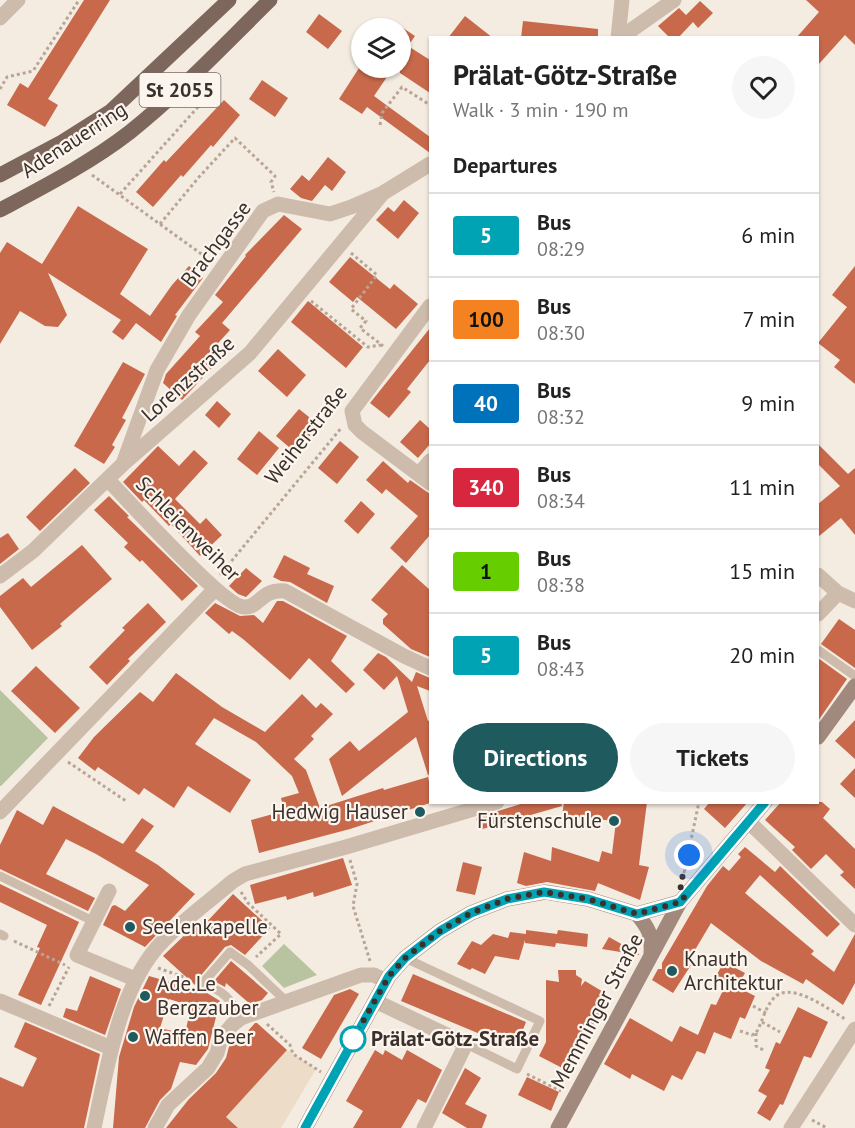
<!DOCTYPE html>
<meta charset="utf-8">
<style>
:root{--surface:#fff;--page:#f6f6f6;--text:#222;--muted:#767676;--line:#e0e0e0;--accent:#1f5a5e}
body{margin:0;font-family:"PT Sans",sans-serif;background:var(--page);color:var(--text);height:100vh;display:flex;flex-direction:column;font-size:22px;white-space:nowrap}
*{box-sizing:border-box;margin:0}
p{font-size:20px;color:var(--muted)}
.icon{flex:none;width:33px;height:33px;fill:none;stroke:currentColor;stroke-width:2;stroke-linecap:round;stroke-linejoin:round}
.map{position:relative;flex:1;overflow:hidden}
.details{position:absolute;left:429px;top:36px;width:390px;height:768px;display:flex;flex-direction:column;background:var(--surface);border-radius:0px;box-shadow:0 2px 4px #0004}
.details>*{flex:none}
.badge{padding:0 12px;border-radius:4px;font-size:21px;line-height:39px}
.controls{position:absolute;left:351px;top:18px;display:grid;gap:12px}
.controls a{display:grid;place-items:center;width:60px;height:60px;border-radius:50%;background:var(--surface);box-shadow:0 2px 4px #0004;font-size:30px}
.you{position:absolute;width:30px;height:30px;margin:-15px;border:4px solid #fff;border-radius:50%;background:#1a73e8;box-shadow:0 0 0 9px #1a73e833}
.map>.badge{position:absolute;translate:-50% -50%;box-shadow:0 0 0 3px #fff}
h2{padding:0 24px;font-size:22px;line-height:54px}
.round{display:grid;place-items:center;flex:none;width:63px;height:63px;border-radius:32px;background:var(--page)}
.headline{display:flex;align-items:center;justify-content:space-between;height:102px;padding:0 24px}
h1{font-size:28px;font-weight:600;line-height:45px}
.cta{display:flex;gap:12px;margin-top:auto;padding:12px 24px}
.cta a{flex:1;height:69px;border-radius:36px;background:var(--accent);color:#fff;font-size:24px;font-weight:600;line-height:69px;text-align:center}
.cta a+a{background:var(--page);color:var(--text)}
ul{padding:0;list-style:none}
li{display:flex;align-items:center;gap:18px;height:84px;padding:0 24px;border-top:2px solid var(--line)}
li div{flex:1}
li b{display:block;font-size:22px}
li em{font-style:normal}
li .badge{min-width:66px;font-weight:700;text-align:center}
.map>svg:first-child{display:block}
</style>
<div class="map">
<svg width="855" height="1128" viewBox="0 0 855 1128">
<rect width="100%" height="100%" fill="#f4ebe1"/>
<path fill="#b8c4a0" d="M0,690L48,738L1,786H0Z
M284,944L317,975L284,988L262,966Z"/>
<path fill="#ecdcc8" d="M287,1050L316,1069L281,1128H238L226,1117Z"/>
<path fill="#c8694b" fill-rule="evenodd" d="M84,0H110L48,99L58,105L45,127L7,105L20,83L28,88Z
M806,0H855V45L845,35L818,65V38H796L819,12Z
M700,1L713,13L698,28L693,22L678,38H670L658,26L679,8L686,15Z
M319,14L342,31L328,49L306,32Z
M465,16L493,38H448Z
M523,21L598,29V38H521Z
M400,26L415,36L408,46L430,60V93L400,73Z
M359,68H393L374,96L430,137V153L367,107L362,114L339,99Z
M262,80L288,98L275,117L249,99Z
M224,100L240,115L213,147L211,145L183,177L181,175L153,207L136,192L164,160L166,162Z
M328,157L346,172L332,191L325,185L312,201L301,198L290,189L302,175L309,181Z
M404,200L419,213L398,239L376,220L388,207L394,212Z
M78,206L148,249L120,294L150,316L172,285L189,266L203,278L175,315L177,316L161,342L136,323L123,340L112,332L121,320L48,273L67,315L58,327L45,326L20,311L0,344V253L7,242L42,264Z
M284,215L302,229L222,323L230,330L209,353L218,361L182,400L163,383L166,374L200,336L195,332L223,302L215,295L246,256L245,255Z
M350,257L390,289L394,284L418,304L396,329L357,297L353,302L329,282Z
M855,266V384L834,367L840,360L818,343L847,307L832,295Z
M308,301L363,347L346,368L291,322Z
M430,328V360L407,389L411,392L389,418L370,403Z
M278,349L306,375L287,397L258,371Z
M123,362L145,374L122,418L126,420L112,445L115,447L104,464L74,446Z
M217,401L231,414L219,428L205,415Z
M299,409L319,425L296,453L276,436Z
M420,420L430,429V444L418,458L400,442Z
M259,431L279,448L257,475L237,459Z
M340,441L359,457L337,484L318,468Z
M818,444L848,474L855,468V535L841,518L818,537V504L840,486L818,464Z
M158,446L179,466L194,450L208,463L175,499L200,524L206,518L222,535L200,556L171,524L169,526L144,500L142,502L123,482Z
M383,461L408,483L410,480L430,494V535L406,563L390,548L418,516L386,489L382,494L366,480Z
M75,468L90,483L40,531L26,517Z
M109,496L129,516L127,517L198,586L182,601L142,560L140,562L124,547L128,543L94,510Z
M361,501L375,514L358,534L344,521Z
M8,533L19,549L0,564V538Z
M82,545L112,579L60,624L62,626L32,650L0,607V596L23,578L31,587Z
M284,555L310,568L307,574L334,586L327,603L290,582L281,581L273,577Z
M402,565L430,590V657L411,649L383,624V619L388,614L371,600Z
M246,568L262,581L246,597L238,594L229,586Z
M277,601H283L347,636L331,661L355,684L346,693L309,658L290,680L243,639L232,631L229,634L205,613L215,603L240,616L254,615L263,623Z
M148,603L166,622L128,659L130,661L107,685L89,667L125,630L122,628Z
M839,619L855,630V668L821,644Z
M378,653L386,657L412,682L416,672L430,678V691L417,686L428,721L430,720V774L428,775L416,737L342,796L329,759L350,741L359,751L408,712L397,676L384,690L363,670Z
M818,658L847,679L818,721Z
M36,666L80,708L55,733L11,691Z
M176,673L222,707L265,732L302,694L316,708L321,703L333,714L311,736L314,739L294,759L306,770L320,808L383,788L384,790L428,777L430,786V803L350,829L259,853L251,820L284,811L281,798L299,793L292,776L256,742L214,718L195,744L251,780L230,813L188,786L174,808L144,788L139,795L98,767L95,771L78,758L94,737L140,692L153,702Z
M855,720V759L835,741Z
M855,768V798L840,784Z
M527,802H561L562,806L479,830L476,818Z
M564,802H647L639,865L649,867L640,900L598,883L595,891L547,882L526,886L517,883L524,852L551,861L552,847L599,862L602,851L612,854L616,821L562,816Z
M710,802H748L725,828L704,809Z
M781,802H822L830,809L823,818L855,849V889L840,875L844,872L826,854L811,869L792,850L795,847L765,820Z
M53,806L123,844L142,818L154,826L135,851L158,865L195,894L145,947L103,925L112,906L115,905L125,911L149,885L96,854L66,839L46,874L95,898L88,911L0,869V845L17,810L43,825Z
M745,847L775,872L780,866L840,924L827,937L760,875L745,893L814,951L811,954L834,972L855,934V983L843,1005L806,979L803,984L761,961L711,923L689,960L693,962L673,993L652,980L658,969H662V963L707,886L723,866L729,871L741,857L738,854Z
M343,858L352,885L314,897L313,892L287,900L286,896L255,904L250,885Z
M463,862L482,867L475,895L456,891Z
M0,884L79,922L41,1005L18,995L40,948L37,947L47,925L0,902Z
M233,894L270,928L245,955L231,945L225,947L197,980L195,985L163,956L197,923L201,928Z
M526,930L557,934L558,930L588,934L587,947L556,943L555,947L525,943V940L519,960L495,956L485,974L472,968L470,970L457,964L472,941L481,945L493,934L508,938L510,932L526,934Z
M609,937L639,954V955L602,949Z
M231,961L268,993L262,1000L250,1004L226,983L225,987L214,981Z
M724,962L745,973L737,987L755,996L745,1019L740,1017L731,1039L714,1032L705,1054L697,1051L682,1080L672,1075L664,1091L632,1074L630,1079L604,1064L630,1018L672,1042L680,1026L698,1035L711,1004L716,1005L727,982L716,976Z
M558,970H576V975L582,979L581,986L585,981L610,996L568,1071L539,1056L546,1042V980L559,982Z
M413,974L526,1022L516,1047H511L401,1001Z
M90,976L121,989L105,1035L63,1017L66,1008L77,1011Z
M149,976L207,993L220,1001L208,1049L196,1065L180,1062L171,1089L160,1100L145,1128H113L119,1057L134,1007ZM169,999L191,1006L185,1034L160,1028Z
M350,989L359,994L321,1059L302,1048L334,995Z
M798,1007L828,1022L811,1058L804,1056L783,1105L780,1104L770,1121L757,1113L767,1096L758,1091L770,1070L765,1068L776,1042L780,1044Z
M25,1022L100,1054L84,1128H0V1077L23,1087L37,1058L14,1047Z
M255,1023H257L287,1050L226,1117L238,1128H166L189,1099L216,1073L226,1058L230,1043L238,1033L247,1032Z
M375,1050L383,1055L385,1050L402,1060L407,1050L442,1070L426,1103L418,1099L401,1128H353L363,1111L346,1101Z
M465,1068L481,1078L465,1104L487,1115L482,1128H467L442,1113Z
M527,1077L559,1092L551,1111L518,1095Z"/>
<g fill="none" stroke-linecap="round" stroke-linejoin="round">
<path stroke="#b9a596" stroke-width="3" stroke-dasharray="3 3" stroke-linecap="butt" d="M0,89L7,77L33,71L79,0
M380,125L382,113L402,87L430,105
M92,175L211,261
M120,194L198,107L195,94
M160,224L199,177L235,138L275,176L271,182L274,192
M351,253L377,275L351,309L366,321L360,328L383,346
M311,301L368,347L381,345
M220,575L342,427
M68,762L126,801
M350,860L357,884L353,906L370,961
M684,873L699,802
M241,892L248,903L281,934L256,957
M14,941L65,965
M158,968L192,980
M49,1006L69,967
M753,1006L766,1013
M762,1022L780,1032
M267,1024L290,1045L293,1054L321,1072
M740,1031L752,1035L756,1033C762,1023 765,1008 773,999C789,979 828,1009 845,1019
M756,1033V1046L765,1051
M527,1074L561,1091
M812,1120L827,1128"/>
<path stroke="#cdbbac" stroke-width="9" d="M818,650L855,676
M0,876L93,921
M0,934L4,936
M405,958L540,1021L517,1069L466,1044
M241,1018C230,999 224,990 202,984L230,952L248,965L286,1001"/>
<path stroke="#cdbbac" stroke-width="15" d="M0,18L18,0
M618,38L622,0
M620,38L674,0
M430,306L352,411L355,425L362,432L430,483
M123,464L157,370L189,315L263,211L278,204L330,214L351,207L383,193L430,164
M419,474L430,461
M108,480C129,501 222,606 244,607C260,608 260,589 285,591L404,656L430,668
M818,575L838,593L855,601
M0,576L33,551L123,464L250,353L383,193
M818,614L838,593
M0,812L215,589
M749,822L855,925
M109,891L77,955L135,979
M0,1001L111,1048
M375,1001L466,1044L424,1128
M94,1128C107,1069 119,985 163,941C184,919 210,901 233,881L245,874L346,847L497,802
M155,1128L168,1105L208,1068L217,1053L221,1038L232,1025L241,1018L361,975H374L386,981
M791,1128L855,1029"/>
<path stroke="#a18a7d" stroke-width="15" d="M818,737L855,686
M637,914C649,929 652,934 651,954
M305,1128L389,976L405,958L440,931L471,913L507,899L545,892L588,899L637,914L680,902
M558,1128L680,902L765,802"/>
<path stroke="#7d675c" stroke-width="15" d="M0,175L62,142L111,111L229,0
M0,210C45,186 90,163 130,132C180,92 224,45 270,0"/>
</g>
<g fill="none" stroke-linecap="round" stroke-linejoin="round">
<g stroke="#fff" stroke-width="14">
<path id="line" d="M305,1128L389,976L405,958L440,931L471,913L507,899L544,892L588,899L637,914L680,902L765,802"/>
</g>
<use href="#line" stroke="#00a3b4" stroke-width="9"/>
<path stroke="#3b302b" stroke-width="6" stroke-dasharray="0 10.8" d="M353,1039L389,976L405,958L440,931L471,913L507,899L544,892L588,899L637,914L680,902L684,898L680,885L689,855"/>
</g>
<g fill="#1f5a5e" stroke="#fbf5ee" stroke-width="2">
<circle cx="420" cy="812" r="6"/>
<circle cx="614" cy="821" r="6"/>
<circle cx="130" cy="927" r="6"/>
<circle cx="672" cy="971" r="6"/>
<circle cx="145" cy="996" r="6"/>
<circle cx="133" cy="1037" r="6"/>
</g>
<circle fill="#fff" stroke="#00a3b4" stroke-width="3" cx="353" cy="1039" r="12"/>
<g text-anchor="middle" stroke-width="4.5" stroke-linejoin="round" paint-order="stroke">
<rect fill="#fbf5ee" stroke="#756b66" stroke-width="1.5" x="139.5" y="73" width="81" height="34" rx="4.5"/>
<g font-size="20" font-weight="bold" fill="#3b302b">
<text x="180" y="97">St 2055</text>
</g>
<g font-size="21" fill="#3b302b" stroke="#fbf5ee">
<text transform="translate(74 140) rotate(-33)" y="7">Adenauerring</text>
<text transform="translate(216 244) rotate(-53)" y="7">Brachgasse</text>
<text transform="translate(188 379) rotate(-42)" y="7">Lorenzstraße</text>
<text transform="translate(306 435) rotate(-52)" y="7">Weiherstraße</text>
<text transform="translate(188 529) rotate(45)" y="7">Schleienweiher</text>
<text transform="translate(597 1011) rotate(-62)" y="7">Memminger Straße</text>
</g>
<g font-size="21" fill="#3b302b" stroke="#fbf5ee" text-anchor="start">
<text x="408" y="819" text-anchor="end">Hedwig Hauser</text>
<text x="602" y="828" text-anchor="end">Fürstenschule</text>
<text x="142" y="934">Seelenkapelle</text>
<text x="684" y="966">Knauth<tspan x="684" dy="24">Architektur</tspan></text>
<text x="157" y="991">Ade.Le<tspan x="157" dy="24">Bergzauber</tspan></text>
<text x="145" y="1044">Waffen Beer</text>
</g>
<g font-size="21" font-weight="bold" fill="#3b302b" stroke="#fbf5ee" text-anchor="start">
<text x="371" y="1046">Prälat-Götz-Straße</text>
</g>
</g>
</svg>
<div class="controls">
<a><svg class="icon" aria-label="layers" viewBox="0 0 24 24"><path d="M12 4l9 5-9 5-9-5zM3 14l9 5 9-5"/></svg></a>
</div>
<div class="you" style="left:689px;top:855px"></div>
<section class="details">
<div class="headline"><div><h1>Prälat-Götz-Straße</h1><p>Walk · 3 min · 190 m</p></div><a class="round"><svg class="icon" aria-label="heart" viewBox="0 0 24 24"><path d="M12 20l-8-8c-3-5 5-10 8-4 3-6 11-1 8 4z"/></svg></a></div>
<h2>Departures</h2>
<ul>
<li><span class="badge" style="background:#00a3b4;color:#fff">5</span><div><b>Bus</b><p>08:29</p></div><em>6 min</em></li>
<li><span class="badge" style="background:#f58220;color:#111">100</span><div><b>Bus</b><p>08:30</p></div><em>7 min</em></li>
<li><span class="badge" style="background:#0072bc;color:#fff">40</span><div><b>Bus</b><p>08:32</p></div><em>9 min</em></li>
<li><span class="badge" style="background:#d7263d;color:#fff">340</span><div><b>Bus</b><p>08:34</p></div><em>11 min</em></li>
<li><span class="badge" style="background:#66cd00;color:#111">1</span><div><b>Bus</b><p>08:38</p></div><em>15 min</em></li>
<li><span class="badge" style="background:#00a3b4;color:#fff">5</span><div><b>Bus</b><p>08:43</p></div><em>20 min</em></li>
</ul>
<div class="cta"><a>Directions</a><a>Tickets</a></div>
</section>
</div>
